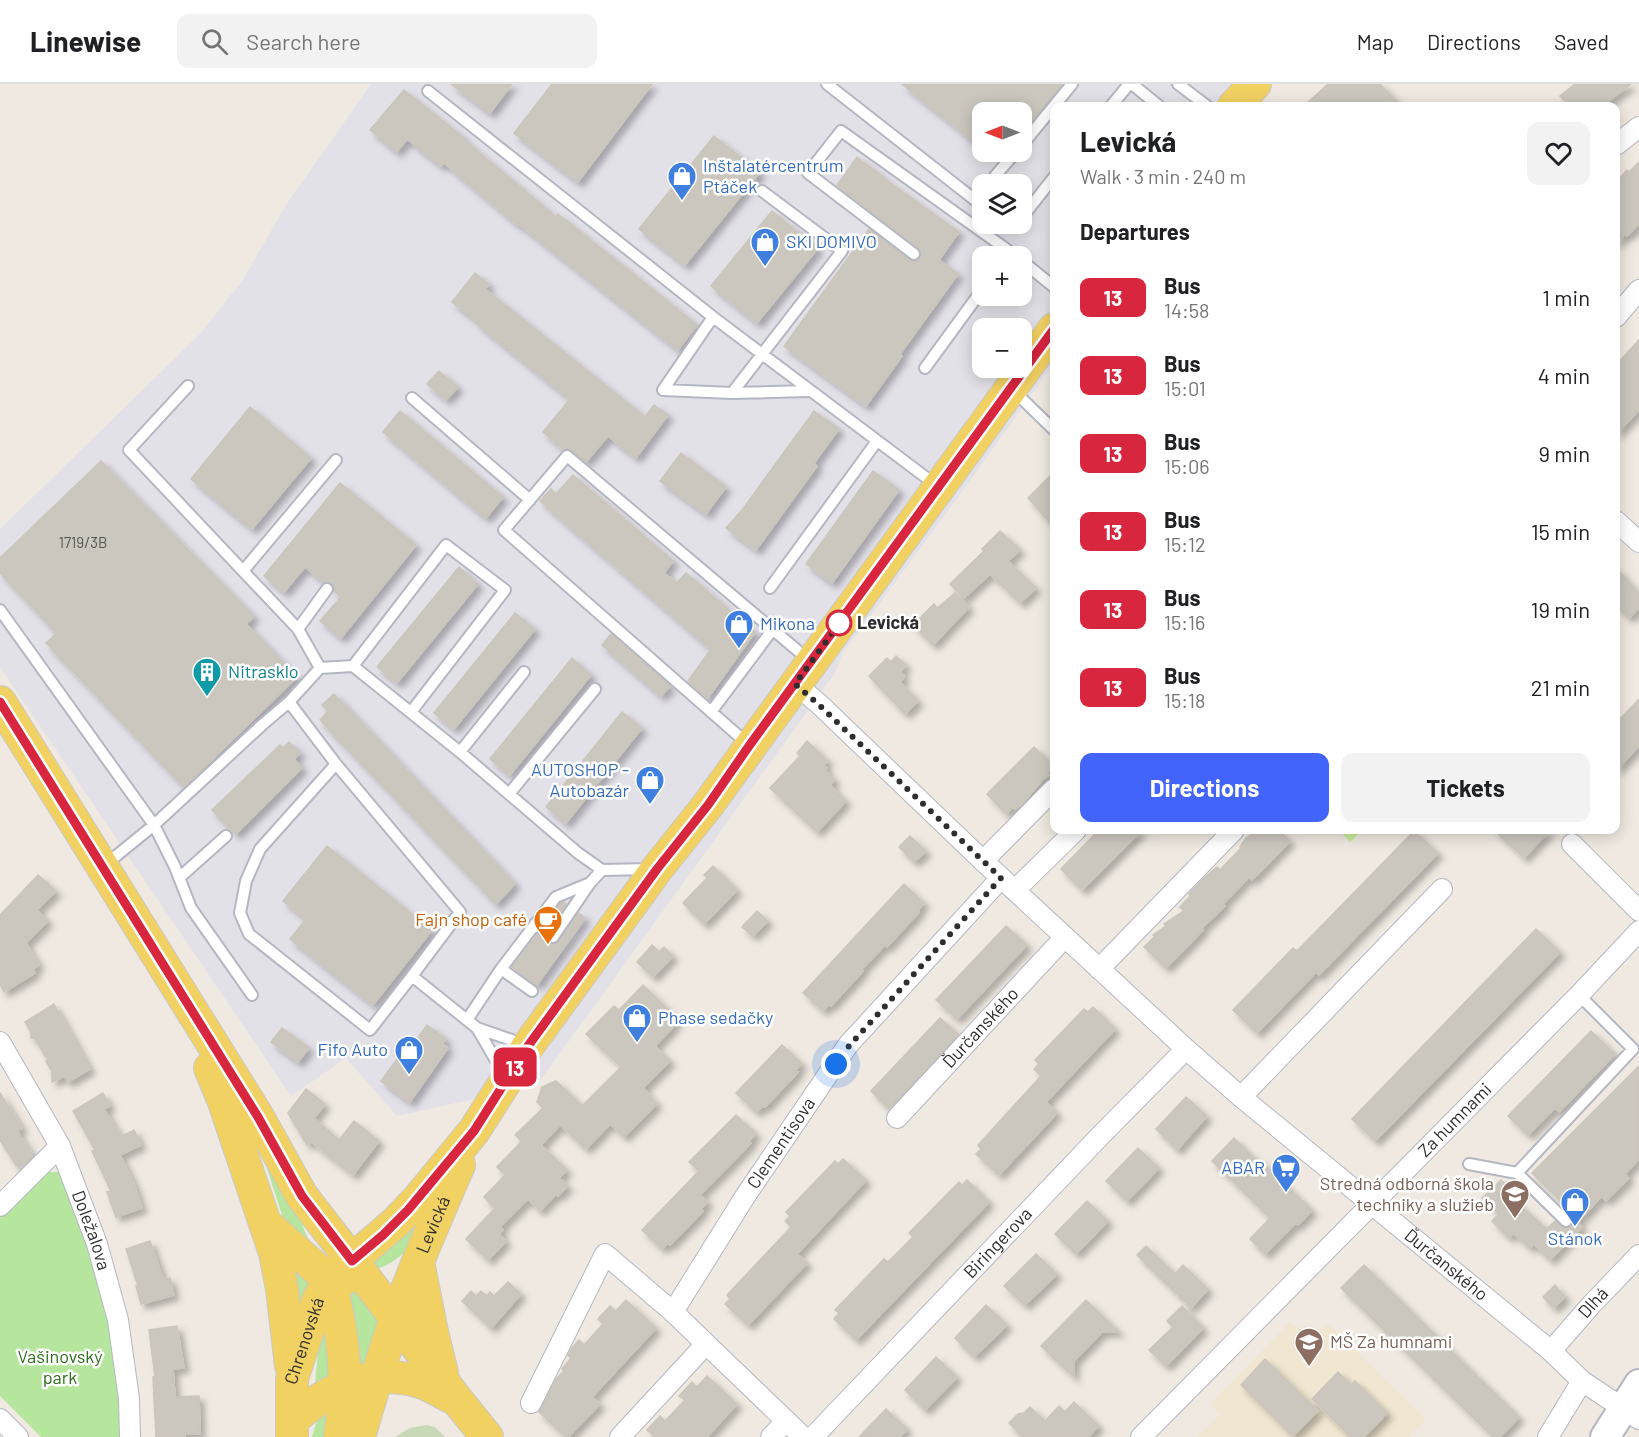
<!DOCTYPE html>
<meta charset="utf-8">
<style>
:root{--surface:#fff;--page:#f2f2f2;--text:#202124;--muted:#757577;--line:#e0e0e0;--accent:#4264fb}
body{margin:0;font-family:Barlow,sans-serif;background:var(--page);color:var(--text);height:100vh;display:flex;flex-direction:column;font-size:22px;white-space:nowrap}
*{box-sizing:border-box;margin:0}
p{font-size:20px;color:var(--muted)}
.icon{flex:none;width:33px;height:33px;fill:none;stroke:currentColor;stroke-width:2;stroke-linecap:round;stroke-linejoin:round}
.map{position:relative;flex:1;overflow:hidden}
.sheet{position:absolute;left:1050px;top:18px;width:570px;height:732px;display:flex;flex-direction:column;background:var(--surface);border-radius:12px;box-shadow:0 3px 15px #0003}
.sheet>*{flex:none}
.badge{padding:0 12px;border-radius:9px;font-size:21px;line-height:39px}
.needle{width:39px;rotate:270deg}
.tools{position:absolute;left:972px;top:18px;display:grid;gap:12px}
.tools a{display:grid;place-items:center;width:60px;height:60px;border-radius:12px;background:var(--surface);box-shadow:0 3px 15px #0003;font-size:30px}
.you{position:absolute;width:30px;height:30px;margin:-15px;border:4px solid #fff;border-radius:50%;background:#1a73e8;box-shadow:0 0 0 9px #1a73e833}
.map>.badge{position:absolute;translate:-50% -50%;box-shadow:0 0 0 3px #fff}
h2{padding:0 30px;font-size:22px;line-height:54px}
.round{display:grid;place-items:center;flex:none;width:63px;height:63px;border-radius:12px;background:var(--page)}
.head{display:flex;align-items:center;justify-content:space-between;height:102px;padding:0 30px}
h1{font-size:28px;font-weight:700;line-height:45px}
.action{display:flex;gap:12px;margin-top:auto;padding:12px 30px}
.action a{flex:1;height:69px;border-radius:12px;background:var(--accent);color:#fff;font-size:24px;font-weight:700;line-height:69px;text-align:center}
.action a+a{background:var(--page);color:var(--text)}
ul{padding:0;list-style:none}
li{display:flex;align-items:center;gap:18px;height:78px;padding:0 30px}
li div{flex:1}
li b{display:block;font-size:22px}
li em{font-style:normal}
li .badge{min-width:66px;font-weight:700;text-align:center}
header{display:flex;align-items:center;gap:36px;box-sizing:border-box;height:84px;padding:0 30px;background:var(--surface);border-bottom:2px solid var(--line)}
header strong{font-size:28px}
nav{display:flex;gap:33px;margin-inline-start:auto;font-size:21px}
.search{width:420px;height:54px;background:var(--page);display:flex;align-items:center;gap:15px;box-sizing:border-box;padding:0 21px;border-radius:12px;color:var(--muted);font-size:22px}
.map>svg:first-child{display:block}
</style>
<header>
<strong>Linewise</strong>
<div class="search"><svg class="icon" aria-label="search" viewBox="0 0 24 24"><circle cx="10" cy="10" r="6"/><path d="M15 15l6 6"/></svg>Search here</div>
<nav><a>Map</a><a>Directions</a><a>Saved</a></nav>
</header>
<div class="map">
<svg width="1639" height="1353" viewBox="0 0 1639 1353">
<defs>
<filter id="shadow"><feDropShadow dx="5" dy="5" stdDeviation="3" flood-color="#0004"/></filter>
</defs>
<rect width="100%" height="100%" fill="#efe9e1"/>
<path fill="#e3e1e8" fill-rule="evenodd" d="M371,0H1268L1248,22H1054V279L967,401L842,570L835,589L537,1001L397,1032L346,974L291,1012L0,583V445L199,251L242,197L286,121ZM982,28H1022V68H982ZM982,100H1022V140H982ZM982,172H1022V212H982ZM982,244H1022V284H982Z"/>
<path fill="#f0e6d1" d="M1290,1238L1296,1243L1322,1245L1328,1240L1426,1335L1409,1353H1197L1220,1331L1210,1320Z"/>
<path fill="#b6e59e" d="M260,1063L294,1120L310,1160L284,1137Z
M49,1088H58L64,1092L108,1222L126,1353H41L0,1312V1134L41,1091Z
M419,1134C417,1142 416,1151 412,1158C407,1169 387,1184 374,1185L373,1179L397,1159Z
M287,1168L316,1189L300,1235Z
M348,1201L361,1204L386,1239L371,1283L356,1286Z
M327,1228L332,1294L315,1301L321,1233Z
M332,1317L328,1353H312L320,1326Z"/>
<path fill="#c8d9b8" d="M427,1341L435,1343L445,1353H395L410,1344Z"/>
<path fill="#c9ec9a" d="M1339,746H1363L1350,758Z"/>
<path fill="#cbc7bf" stroke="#cbc5ba" stroke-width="1.5" filter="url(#shadow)" d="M451,0H512L490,29Z
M552,0H652L578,98L514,49Z
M902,0H1062L1022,50V28H982V64Z
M1328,0H1380L1401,22H1304Z
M1575,0H1631L1602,22H1569L1560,12Z
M404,6L464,54L463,55L556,133L558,130L697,241L678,266L519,140L518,141L444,79L441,82L407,55L397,68L370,46Z
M714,52L760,88L685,181L639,145Z
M857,73L882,92V93L959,148L939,176L958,190L900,270L902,272L866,322L784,262L869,145L910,176L916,177L921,172L919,164L837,101Z
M1639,78V140L1627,152L1625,150L1616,160V98L1627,86L1629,88Z
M772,127L818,164L757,239L711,202Z
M475,189L489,200L485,205L645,333L654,321L668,331L636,374L608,352L586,378L571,366L568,365L564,366L543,348L570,315L476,239L477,237L452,218Z
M1639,256V326L1616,350V281Z
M439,287L458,303L446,316L427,300Z
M250,323L311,374L252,445L191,395Z
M400,327L503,413L486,434L383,348Z
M814,327L839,345L814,379L817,382L756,466L726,444L742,426Z
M681,369L726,403L706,430L660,397Z
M101,377L254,533L246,540L297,593L184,703L46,559L57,549L0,489V474Z
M873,387L899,406L832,499L806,480Z
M1054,388V443L1028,414Z
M573,391L673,477L664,489L677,499L686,489L755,548L708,614L688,597L711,565L540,417L551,405L556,410Z
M340,399L416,461L341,554L320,537L341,513L334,507V502L332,499L328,498H324L305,483L284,508L264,492Z
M1000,447L1020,466L1008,477L1036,504L1020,519L990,490L964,514L950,500L984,467L982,465Z
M459,483L478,500L397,599L377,583Z
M1616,484L1639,509V524L1629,534L1616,522Z
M955,509L969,523L933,561L913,541L934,520L937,524Z
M515,529L535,545L454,645L434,629Z
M611,550L670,602L661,612L602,561Z
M896,572L906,581L900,588L905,592L900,598L918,617L905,630L869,592L887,574L891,578Z
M572,574L591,591L510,691L490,675Z
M334,610L515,800L496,820L320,636L328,627L322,621Z
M1639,615V662L1616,686V639Z
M622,628L642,644L566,739L546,723Z
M807,657L828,677L823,681L827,684L825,686L835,696L830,701L846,717L817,748L770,704L800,672L797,669Z
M289,658L300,669L294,675L302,684L236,750L212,726L280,661L283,664Z
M1034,663L1054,683L1047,689L1049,691L1042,696L1021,721L1015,725L1013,723L1006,730L987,710Z
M1099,746H1142L1082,806L1061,785Z
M1259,746H1278L1290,757L1252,796L1249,793L1223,820L1225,822L1202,844L1203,846L1166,884L1144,863L1155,852L1153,851L1166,842L1164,840L1184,827L1180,823L1190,812L1189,810L1190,809L1204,794L1217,783L1220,786L1241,764L1240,763L1246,754Z
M1494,746H1550L1524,774Z
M1414,747L1438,769L1319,891L1316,888L1257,949L1233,926L1293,864L1297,867Z
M910,752L926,767L914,778L899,763Z
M327,762L432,846L373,921L290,855L306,835L283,817Z
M713,782L737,806L704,840L683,819L707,794L704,791Z
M38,791L56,807L37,826L48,837L26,859L39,881L33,885L35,889L4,908L0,900V831Z
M904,800L924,819L918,826L919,828L887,863L885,861L861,886L863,887L831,922L829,920L823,927L803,909Z
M564,818L566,820L551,842L546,839L561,819Z
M757,827L768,837L753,852L742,843Z
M579,829L585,834L537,901L512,883L537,851L549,859H557Z
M1006,842L1027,861L957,935L936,916Z
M1536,845L1560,868L1375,1057L1352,1035Z
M652,861L659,868L664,863L673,872L653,893L637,878Z
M643,901L675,932L674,933L677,936L673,941L674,942L655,962L670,977L643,1004L657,1020L624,1053L610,1040L586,1065L560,1041L541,1061L567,1086L559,1094L568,1102L558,1112L556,1110L540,1127L528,1115L500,1143L503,1146L499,1150L506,1157L488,1176L466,1155L495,1124L484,1113L505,1091L497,1083L522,1057L515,1051L543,1024L537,1018L542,1003L556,997L582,1022L621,983L586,950L614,922L619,926Z
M54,920L90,985L68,998L64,992L52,998V988L46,977L48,976L35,955L31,954V948L25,938Z
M1093,923L1115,945L1046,1018L1057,1029L999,1091L976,1070L981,1065L978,1061L1041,992L1034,985L1039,980L1035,976L1084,925L1088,928Z
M940,934L958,950L889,1025L871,1007Z
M427,941L446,955L442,960L448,964L410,1018L381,997L400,971L404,973Z
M282,944L309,964L298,978L271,958Z
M1591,947L1615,970L1559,1028L1555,1024L1528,1051L1508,1032Z
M782,961L802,980L795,987L798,988L765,1023L763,1022L756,1028L736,1009Z
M1639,982V1075L1625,1090L1629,1094L1606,1117L1602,1112L1577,1138L1582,1143L1550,1176L1534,1160L1530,1164L1513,1149L1509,1154L1492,1137L1499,1130L1482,1114L1501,1096L1518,1112L1514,1116L1547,1145L1555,1137L1564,1144L1571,1143L1573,1136L1565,1126L1567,1123L1532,1089Z
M306,1005L325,1020L314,1034L339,1056L354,1037L379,1057L353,1091L310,1057L307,1061L288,1029Z
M0,1009L22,1044L17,1047L32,1070V1073L22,1083L16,1081L0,1056Z
M103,1009L110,1022L104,1025L121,1053L134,1046L141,1061L120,1071L134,1100L142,1124L116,1133L107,1108L111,1107L92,1067L95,1066L73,1027Z
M1186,1013L1207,1032L1177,1066L1156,1045Z
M736,1031L756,1050L749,1057L751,1059L700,1111L708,1118L701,1125L703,1127L670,1161L668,1159L662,1165L642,1146L699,1087L689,1078Z
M1234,1054L1258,1078L1260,1076L1312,1126L1298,1141L1296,1139L1265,1170L1250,1155L1270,1134L1212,1077Z
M1138,1064L1159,1084L1127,1117L1106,1097Z
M843,1075L866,1096L797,1170L807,1179L748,1241L725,1220L730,1215L727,1211L791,1143L785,1137L790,1132L786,1128L835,1077L838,1080Z
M967,1096L989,1118L856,1256L834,1235L839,1229L835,1226L884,1175L888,1178L913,1153L909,1149L959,1098L962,1101Z
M1087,1117L1108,1137L1076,1170L1055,1150Z
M150,1157L163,1195L170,1194L174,1211L141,1220L136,1202H138L126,1165Z
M1146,1162L1175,1190L1183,1181L1208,1205L1191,1224L1137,1171Z
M1036,1170L1057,1190L1025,1221L1004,1202Z
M1364,1181L1519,1333L1500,1353H1493L1341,1204Z
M508,1198L521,1210L491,1244L462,1217L471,1207L476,1212L481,1207L487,1212L490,1208L494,1212Z
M1555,1201L1565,1213L1554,1224L1543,1213Z
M626,1216L656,1244L592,1313L600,1320L568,1353H566L539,1328L556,1295L564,1287L562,1285L571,1274L568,1271L572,1264L579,1256L584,1261L603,1240L598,1235L610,1222L616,1227Z
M1086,1216L1119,1248H1102L1074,1277V1293L1041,1262Z
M986,1221L1007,1241L974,1273L955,1254Z
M1182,1222L1203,1244L1166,1282L1149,1266L1173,1243L1167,1237Z
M177,1242L184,1284L173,1285L175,1313L199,1312L200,1350H185V1353H156L153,1293H155L149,1246Z
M936,1273L957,1293L925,1326L905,1306Z
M1265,1275L1318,1327L1293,1352L1241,1301Z
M1338,1288L1351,1301L1355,1297L1387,1329L1364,1353H1351L1312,1315Z
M707,1292L737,1320L707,1353H655L647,1346L660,1332L665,1337L685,1316L679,1312L692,1298L697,1303Z
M1074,1318L1099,1342L1088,1353H1023L1009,1339L1018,1330L1024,1329L1030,1323L1045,1337L1059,1322L1065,1328Z
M886,1325L907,1345L900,1353H859Z"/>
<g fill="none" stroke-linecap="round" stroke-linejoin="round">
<g stroke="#b4b7c1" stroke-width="14">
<path id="lane" d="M827,0L975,116L982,107
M1132,0L1159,22
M1178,0L1207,22
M428,7L713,233L936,401
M1111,22L1129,0
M1022,61L1072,0
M988,100L1016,68
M1022,132L1024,131L1054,93
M914,170L808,89L841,47L1002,162L1015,172
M1022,177L1054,203
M713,233L663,306L732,309L809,307
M925,284L982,206
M188,302L129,366L243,487L336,376
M732,309L842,167L762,107
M1020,313L1054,346
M412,314L530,416
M243,487L298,545
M770,504L877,357
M327,505L298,545L320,584L289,618L336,680L460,828L412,892L477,944L526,961
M0,526L154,741L262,641L289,618
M353,582L446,461L505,506L411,628
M320,584L353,582L460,668L578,769L602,786
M711,628L773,545
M749,661L504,446L567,372L810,577
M460,668L524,588
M336,680L260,765L246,797L240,829L249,850L370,946L412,892
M509,710L595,605
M105,781L154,741L175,783L191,824L252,911
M179,794L226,752
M535,840L553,853L590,799
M501,885L532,907
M467,936L501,885L556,813L590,799L602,786L650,785
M477,944L495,975L506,989
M1469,1080L1517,1089
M1566,1137L1517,1089L1633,965L1579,911"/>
</g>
<g stroke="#b4b7c1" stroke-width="22">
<g id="street">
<path d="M1616,61L1639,43"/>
<path d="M1616,233L1639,206"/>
<path d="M1616,437L1639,458"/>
<path id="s1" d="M795,600L818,619L983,777L1186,965L1241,1013L1551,1267L1582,1297L1639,1335"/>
<path d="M1572,760L1639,827"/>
<path d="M983,777L1054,705"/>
<path d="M1015,806L1076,746"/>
<path d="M1099,885L1234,746"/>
<path id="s2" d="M0,958L60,1062L97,1160L118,1236L129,1315L130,1353"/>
<path d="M1241,1013L1442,805"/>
<path id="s3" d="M897,1034L1065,853"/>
<path d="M0,1122L60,1062"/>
<path id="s4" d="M1551,1267L1591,1221L1639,1171"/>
<path d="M531,1319L605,1170L673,1228"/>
<path d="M0,1335L18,1353"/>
<path d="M620,1353L706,1260"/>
<path d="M771,1353L786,1337"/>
<path id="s5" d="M803,1353L673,1228L746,1111L848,961L1001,794"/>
<path id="s6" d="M813,1353L1102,1050L1186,965"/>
<path id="s7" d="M1141,1353L1579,911L1639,847"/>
<path d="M1548,1353L1582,1297"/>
</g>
</g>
<g stroke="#b4b7c1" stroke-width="32">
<path id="secondary" d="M1605,1353L1639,1300"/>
</g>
<g stroke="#c9c9c9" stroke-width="34">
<g id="primary">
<path d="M1234,22L1255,0"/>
<path d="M0,618L258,1033L302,1112L366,1195L457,1316L487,1353"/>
<path d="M210,984L224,1018L275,1169L282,1205L291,1282"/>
<path d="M266,1140L329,1196L345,1195"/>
<path d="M418,1178L432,1248L442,1289"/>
<path d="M327,1189C339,1227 347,1276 344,1315C344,1328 341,1341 340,1353"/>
<path d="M292,1336C328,1305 372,1283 420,1298C431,1301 442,1309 453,1314"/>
<path id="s8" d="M292,1353V1295L318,1216L329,1196L396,1138L419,1114L474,1047L528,962L657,785L708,721L1054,245"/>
<path id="s9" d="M359,1353C371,1313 382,1273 396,1234C415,1182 437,1132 459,1081"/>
</g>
</g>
<use href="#lane" stroke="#fff" stroke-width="10"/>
<use href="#street" stroke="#fff" stroke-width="20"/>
<use href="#secondary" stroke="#fff" stroke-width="28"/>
<use href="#primary" stroke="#f2d163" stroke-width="32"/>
</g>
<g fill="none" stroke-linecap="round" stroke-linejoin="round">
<g stroke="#fff" stroke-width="14">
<path id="line" d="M0,618L258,1033L302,1112L352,1177L383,1151L408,1126L474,1047L528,962L657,785L708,721L749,662L1054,245"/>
</g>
<use href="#line" stroke="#d7263d" stroke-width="9"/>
<path stroke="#2e2e2e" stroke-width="6" stroke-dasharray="0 10.8" d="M836,980L849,962L1001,794L818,620L795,600L842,536L839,539"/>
</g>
<defs>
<g id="shop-pin" transform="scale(1.5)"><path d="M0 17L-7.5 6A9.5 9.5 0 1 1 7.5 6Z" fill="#3f7fe0" stroke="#fff"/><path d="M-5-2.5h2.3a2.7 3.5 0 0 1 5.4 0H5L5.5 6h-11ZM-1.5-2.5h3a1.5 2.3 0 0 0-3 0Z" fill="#fff"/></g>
<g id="building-pin" transform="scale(1.5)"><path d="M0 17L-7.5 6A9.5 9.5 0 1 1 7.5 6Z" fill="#0f9aa8" stroke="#fff"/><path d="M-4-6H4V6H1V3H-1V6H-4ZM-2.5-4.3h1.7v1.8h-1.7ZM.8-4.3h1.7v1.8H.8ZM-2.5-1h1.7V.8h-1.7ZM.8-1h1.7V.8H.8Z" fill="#fff"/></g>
<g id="cafe-pin" transform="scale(1.5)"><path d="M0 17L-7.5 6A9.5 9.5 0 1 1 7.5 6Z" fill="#e8710a" stroke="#fff"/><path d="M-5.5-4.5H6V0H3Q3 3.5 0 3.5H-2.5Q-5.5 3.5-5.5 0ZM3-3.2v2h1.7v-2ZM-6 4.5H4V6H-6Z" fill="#fff"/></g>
<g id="supermarket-pin" transform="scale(1.5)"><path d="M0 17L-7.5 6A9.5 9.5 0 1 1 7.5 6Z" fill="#3f7fe0" stroke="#fff"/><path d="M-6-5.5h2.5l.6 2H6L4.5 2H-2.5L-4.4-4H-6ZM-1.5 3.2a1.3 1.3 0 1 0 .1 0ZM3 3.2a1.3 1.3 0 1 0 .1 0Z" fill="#fff"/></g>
<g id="university-pin" transform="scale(1.5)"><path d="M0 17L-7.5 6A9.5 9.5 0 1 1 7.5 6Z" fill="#8d6e63" stroke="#fff"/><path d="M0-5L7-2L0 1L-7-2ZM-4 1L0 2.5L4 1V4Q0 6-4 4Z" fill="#fff"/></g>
<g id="school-pin" transform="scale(1.5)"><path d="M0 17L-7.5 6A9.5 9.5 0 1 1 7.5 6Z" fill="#8d6e63" stroke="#fff"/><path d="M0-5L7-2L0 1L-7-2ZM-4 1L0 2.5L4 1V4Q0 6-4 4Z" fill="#fff"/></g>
</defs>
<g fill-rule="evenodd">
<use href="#shop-pin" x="682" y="92"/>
<use href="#shop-pin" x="765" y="158"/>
<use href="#shop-pin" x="739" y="540"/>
<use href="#building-pin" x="207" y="588"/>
<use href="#shop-pin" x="650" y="696"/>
<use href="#cafe-pin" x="548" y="836"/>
<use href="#shop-pin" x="637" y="934"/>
<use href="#shop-pin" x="409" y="966"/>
<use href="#supermarket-pin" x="1286" y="1084"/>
<use href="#university-pin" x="1515" y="1110"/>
<use href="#shop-pin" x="1575" y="1118"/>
<use href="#school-pin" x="1309" y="1258"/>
</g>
<circle fill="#fff" stroke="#d7263d" stroke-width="3" cx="839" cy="539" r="12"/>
<g text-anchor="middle" stroke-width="5" stroke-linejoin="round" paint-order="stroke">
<g font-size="15" fill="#555452">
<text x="83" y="464">1719/3B</text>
</g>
<g font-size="18" fill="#366cbe" stroke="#fff" text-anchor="start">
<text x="703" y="88">Inštalatércentrum<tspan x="703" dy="21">Ptáček</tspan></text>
<text x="786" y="164">SKI DOMIVO</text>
<text x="760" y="546">Mikona</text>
<text x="629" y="692" text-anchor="end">AUTOSHOP -<tspan x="629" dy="21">Autobazár</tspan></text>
<text x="658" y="940">Phase sedačky</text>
<text x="388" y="972" text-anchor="end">Fifo Auto</text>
<text x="1265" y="1090" text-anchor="end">ABAR</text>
<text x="1575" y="1161" text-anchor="middle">Stánok</text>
</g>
<g font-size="18" font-weight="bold" fill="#2e2e2e" stroke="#fff" text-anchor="start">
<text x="857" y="545">Levická</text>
</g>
<g font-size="18" fill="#0d838f" stroke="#fff" text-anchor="start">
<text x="228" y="594">Nitrasklo</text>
</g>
<g font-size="18" fill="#c56008" stroke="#fff" text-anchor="end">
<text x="527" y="842">Fajn shop café</text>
</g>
<g font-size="18" fill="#2e2e2e" stroke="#fff">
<text dy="6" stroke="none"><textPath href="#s3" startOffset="123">Ďurčanského</textPath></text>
<text dy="6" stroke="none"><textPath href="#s7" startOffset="446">Za humnami</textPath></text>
<text dy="6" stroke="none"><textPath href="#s5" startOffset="381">Clementisova</textPath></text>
<text dy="6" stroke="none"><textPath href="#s9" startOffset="225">Levická</textPath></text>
<text dy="6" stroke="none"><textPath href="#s2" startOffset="210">Doležalova</textPath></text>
<text dy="6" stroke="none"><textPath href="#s6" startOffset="268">Biringerova</textPath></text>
<text dy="6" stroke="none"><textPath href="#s1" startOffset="873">Ďurčanského</textPath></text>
<text dy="6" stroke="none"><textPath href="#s4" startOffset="64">Dlhá</textPath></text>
<text dy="6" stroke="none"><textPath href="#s8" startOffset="98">Chrenovská</textPath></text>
</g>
<g font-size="18" fill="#785e54" stroke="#fff" text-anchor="end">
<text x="1494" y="1106">Stredná odborná škola<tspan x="1494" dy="21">techniky a služieb</tspan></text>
<text x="1330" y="1264" text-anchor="start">MŠ Za humnami</text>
</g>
<g font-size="18" fill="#2c6e1b" stroke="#fff">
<text x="60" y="1279">Vašinovský<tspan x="60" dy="21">park</tspan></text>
</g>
</g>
</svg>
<div class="tools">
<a><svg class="needle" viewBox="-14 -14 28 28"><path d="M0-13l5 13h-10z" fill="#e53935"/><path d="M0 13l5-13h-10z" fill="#757577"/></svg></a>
<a><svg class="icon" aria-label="layers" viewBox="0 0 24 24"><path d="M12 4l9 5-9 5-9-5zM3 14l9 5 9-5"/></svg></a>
<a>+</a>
<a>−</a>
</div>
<div class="you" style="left:836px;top:980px"></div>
<b class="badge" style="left:515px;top:983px;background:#d7263d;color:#fff">13</b>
<section class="sheet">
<div class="head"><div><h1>Levická</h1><p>Walk · 3 min · 240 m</p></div><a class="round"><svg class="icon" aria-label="heart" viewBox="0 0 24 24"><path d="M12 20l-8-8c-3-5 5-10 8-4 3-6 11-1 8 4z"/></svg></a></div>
<h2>Departures</h2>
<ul>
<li><span class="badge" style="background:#d7263d;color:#fff">13</span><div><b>Bus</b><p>14:58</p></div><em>1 min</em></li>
<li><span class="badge" style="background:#d7263d;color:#fff">13</span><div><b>Bus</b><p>15:01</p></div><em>4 min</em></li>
<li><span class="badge" style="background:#d7263d;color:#fff">13</span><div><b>Bus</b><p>15:06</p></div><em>9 min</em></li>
<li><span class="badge" style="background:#d7263d;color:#fff">13</span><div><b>Bus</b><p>15:12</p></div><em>15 min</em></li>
<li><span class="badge" style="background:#d7263d;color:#fff">13</span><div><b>Bus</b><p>15:16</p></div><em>19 min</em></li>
<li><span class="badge" style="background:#d7263d;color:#fff">13</span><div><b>Bus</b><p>15:18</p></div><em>21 min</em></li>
</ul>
<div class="action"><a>Directions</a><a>Tickets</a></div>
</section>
</div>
